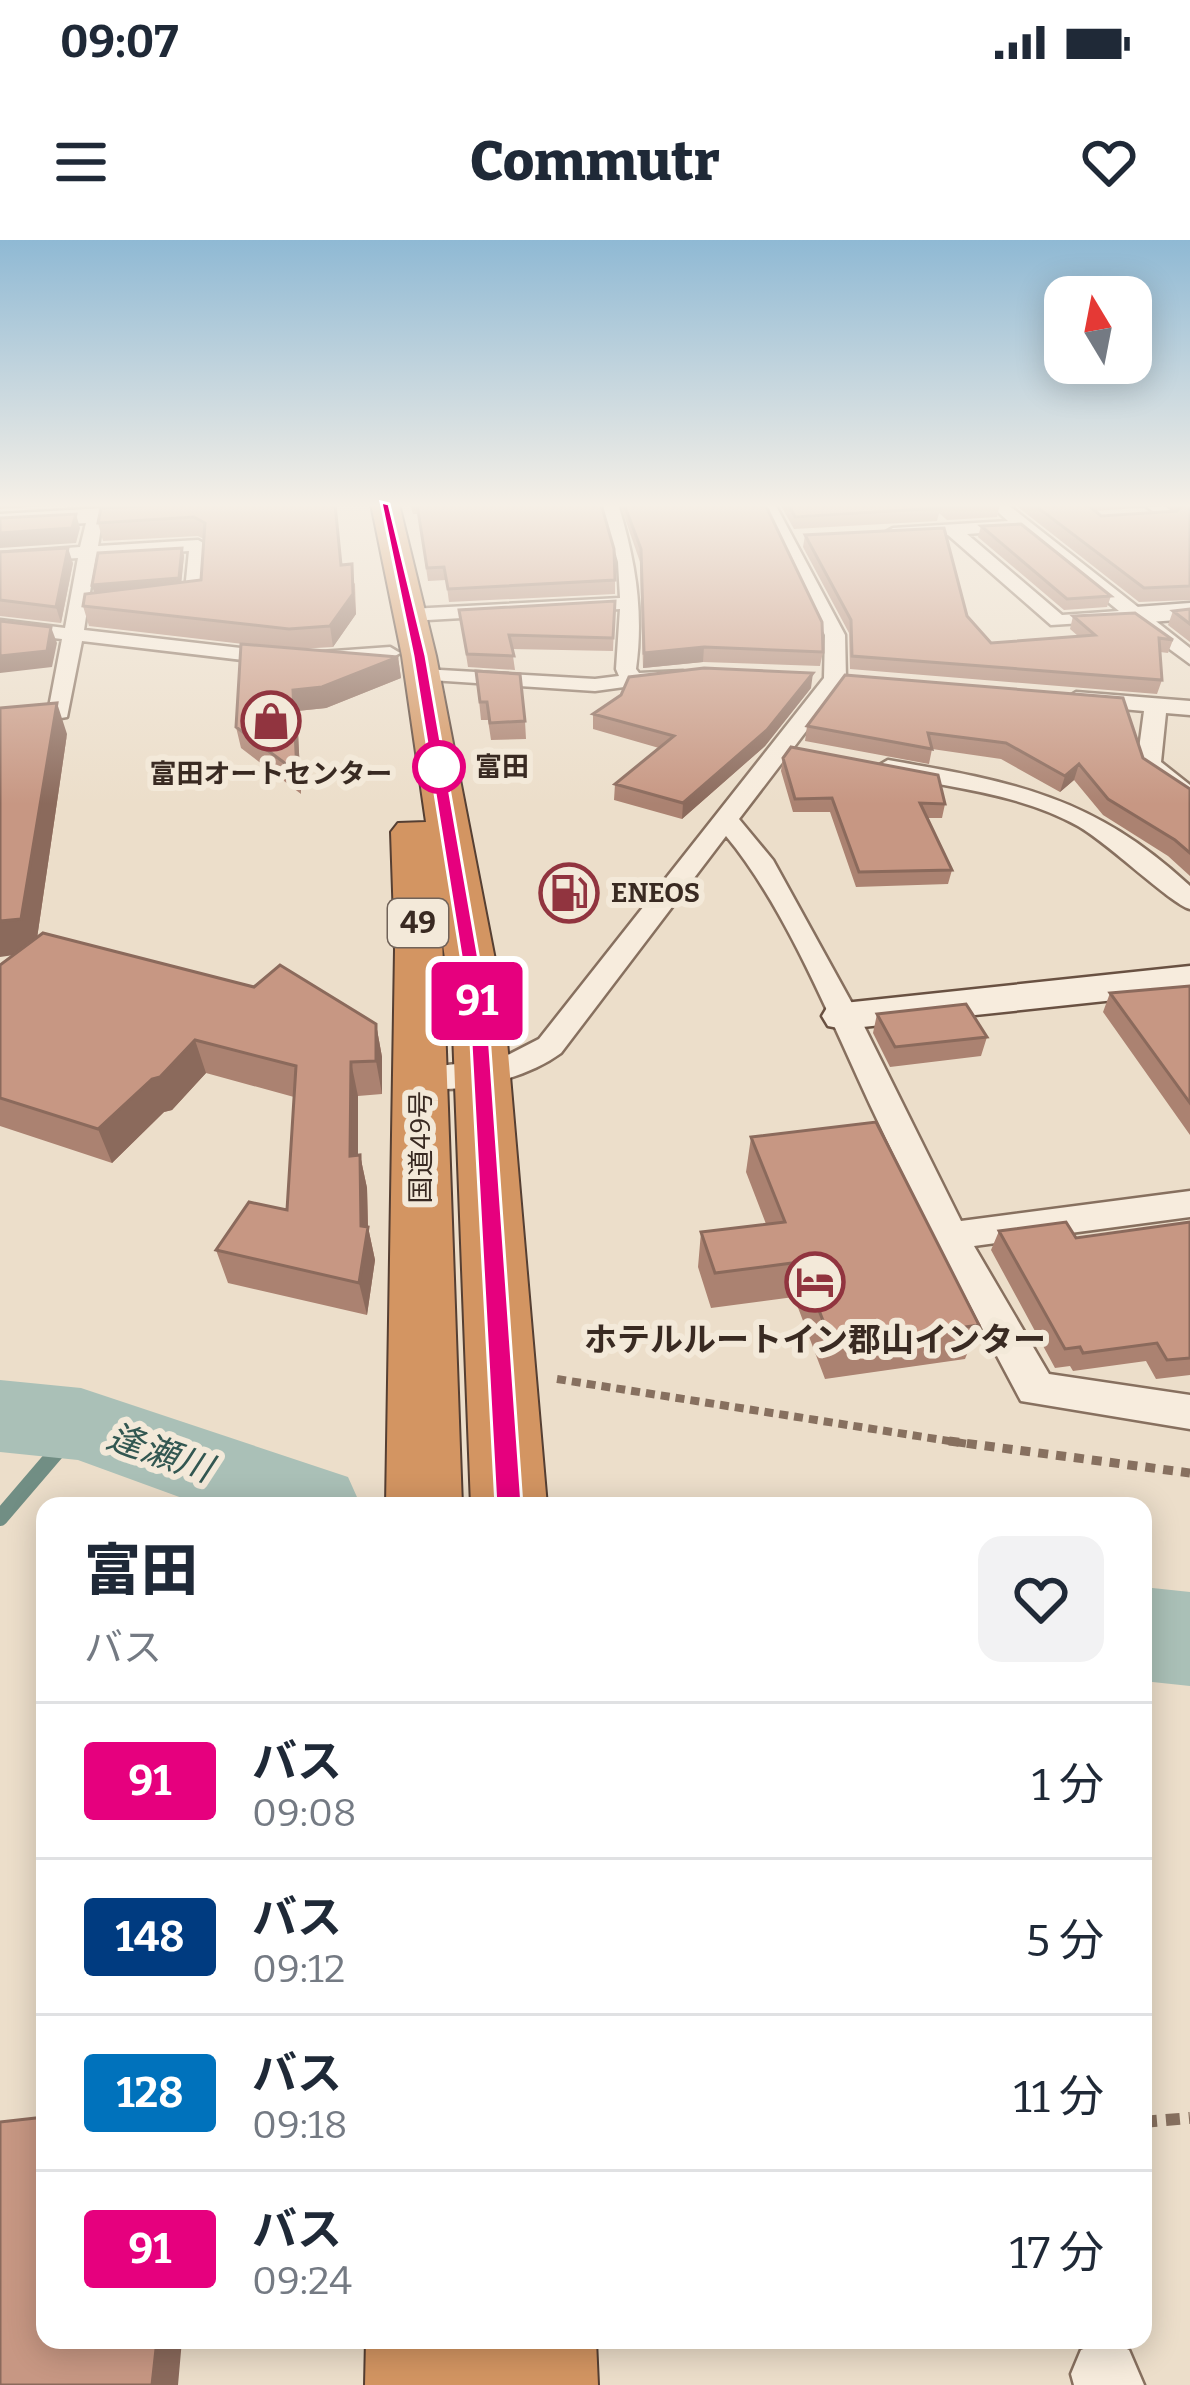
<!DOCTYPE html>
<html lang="ja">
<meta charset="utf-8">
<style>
:root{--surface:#fff;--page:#f2f2f3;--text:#1f2937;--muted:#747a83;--line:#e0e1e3}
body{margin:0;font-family:Bitter,"Noto Sans JP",serif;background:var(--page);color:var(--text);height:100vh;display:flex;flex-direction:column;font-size:45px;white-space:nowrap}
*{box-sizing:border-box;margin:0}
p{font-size:39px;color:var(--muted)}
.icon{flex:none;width:66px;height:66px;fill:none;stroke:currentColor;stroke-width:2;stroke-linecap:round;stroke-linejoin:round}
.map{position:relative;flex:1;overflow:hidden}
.sheet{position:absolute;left:36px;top:1257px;width:1116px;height:852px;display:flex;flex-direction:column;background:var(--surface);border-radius:24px;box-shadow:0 6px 30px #0003}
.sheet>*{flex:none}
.badge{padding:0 24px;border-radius:9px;font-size:42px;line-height:78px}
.needle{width:78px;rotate:350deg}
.tools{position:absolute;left:1044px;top:36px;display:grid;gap:24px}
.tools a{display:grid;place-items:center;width:108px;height:108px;border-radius:24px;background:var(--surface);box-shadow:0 6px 30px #0003;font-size:60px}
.map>.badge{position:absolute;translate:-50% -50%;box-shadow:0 0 0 6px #fff}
.round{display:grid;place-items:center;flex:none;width:126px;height:126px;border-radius:24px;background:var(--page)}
.head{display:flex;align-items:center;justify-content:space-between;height:204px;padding:0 48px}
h1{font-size:57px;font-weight:800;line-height:90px}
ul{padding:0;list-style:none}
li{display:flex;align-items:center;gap:36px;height:156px;padding:0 48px;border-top:3px solid var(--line)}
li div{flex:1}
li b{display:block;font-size:45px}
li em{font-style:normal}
li .badge{min-width:132px;font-weight:700;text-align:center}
.status{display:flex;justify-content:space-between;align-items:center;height:84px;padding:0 60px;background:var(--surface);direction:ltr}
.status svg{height:33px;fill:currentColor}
header{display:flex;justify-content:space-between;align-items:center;height:156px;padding:0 48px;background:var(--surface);font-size:54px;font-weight:800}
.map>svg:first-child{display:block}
</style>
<div class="status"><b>09:07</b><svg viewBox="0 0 49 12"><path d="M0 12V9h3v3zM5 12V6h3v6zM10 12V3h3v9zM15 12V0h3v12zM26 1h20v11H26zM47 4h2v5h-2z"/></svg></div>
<header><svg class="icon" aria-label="menu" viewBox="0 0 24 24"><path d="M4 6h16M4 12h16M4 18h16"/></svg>Commutr<svg class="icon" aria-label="heart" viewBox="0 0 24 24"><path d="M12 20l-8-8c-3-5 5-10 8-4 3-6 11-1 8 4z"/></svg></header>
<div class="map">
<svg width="1190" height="2145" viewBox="0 0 1190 2145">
<rect width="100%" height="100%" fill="#ecdeca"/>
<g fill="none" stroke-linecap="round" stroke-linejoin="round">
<path stroke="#718e84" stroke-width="14" d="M64,1204L81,1184"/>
<path stroke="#718e84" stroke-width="16" d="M0,1278L66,1201"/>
<path fill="#aac0b7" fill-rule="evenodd" d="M0,1140L81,1148L348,1237L361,1266H204L78,1220L0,1212Z
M1143,1347L1190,1352V1446L1143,1441Z"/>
<g stroke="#87705f" stroke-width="5">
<path id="street" d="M602,264H618C635,319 644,371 636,429L639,433L683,431V439L595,451L416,439V431L423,429L595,439L619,436L616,429L620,369L410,381L400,375L410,369L620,358L618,322Z
M759,264H775L845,395L846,439L739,579L773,620L859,776L961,981L1190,951V977L974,1006L1049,1134L1190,1155V1189L1021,1161C970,1066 920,971 874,873C833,786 787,669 726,596L561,813C524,840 455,857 410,845L405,838L410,831L421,828L500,819L539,799L824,438L825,395Z
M989,264H1007L1190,408V424L1130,380L1051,385L948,295L893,298L884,293L893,288L1008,281ZM1020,290L1119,371L1062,375L967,294Z
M1142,264H1161L1190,283V295Z
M89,271L103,275L98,306L198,300L207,305L201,359L87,370L84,390L293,414L390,407L400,413L390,419L293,426L82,401L67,477L0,488V474L49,467L62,399L0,392V380L65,388L78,318L0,323V313L80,307ZM189,311L185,350L89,358L96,317Z
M1076,452L1190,461V475L1166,473L1161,522L1190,545V564L1137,524L1144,471L1068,464L1065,459Z
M888,520C1014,542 1093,556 1190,646V669C1171,664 1107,602 1078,586C1017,552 947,548 880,532L876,527Z
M1106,2100L1129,2110L1144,2145H1074L1071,2134L1081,2110Z"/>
</g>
<g stroke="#695142" stroke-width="5">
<path id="secondary" d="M174,264H309L297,271L0,288V274Z
M1190,363V379L1136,383L1122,375L1136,367Z
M1190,726V752L844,789L828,786L822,776L828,766L844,763Z"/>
</g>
<g stroke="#553f33" stroke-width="4">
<path id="highway" d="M371,264H399L436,416L504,766L547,1266H471L452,766L442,698L462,1266H386L395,710L391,592L398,583L426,582L402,416Z
M366,2100H596L598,2145H365Z"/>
</g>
<path stroke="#87705f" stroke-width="8" stroke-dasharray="9 6" stroke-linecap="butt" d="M557,1139L968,1204"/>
<path stroke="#87705f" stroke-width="9" stroke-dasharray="10 8" stroke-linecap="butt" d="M949,1201L1190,1233"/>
<path stroke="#87705f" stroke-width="12" stroke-dasharray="14 9" stroke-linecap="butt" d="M1143,1882L1190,1878"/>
<use href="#street" fill="#f7ecdd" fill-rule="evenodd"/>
<use href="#secondary" fill="#f7ecdd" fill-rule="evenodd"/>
<use href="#highway" fill="#d39562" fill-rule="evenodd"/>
</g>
<path fill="#ab8271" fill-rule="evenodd" d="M0,264H78L0,269Z
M179,264L342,325L355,344L356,374L333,407L298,409L398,417L401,438L326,468L297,471L301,554L241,508L236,487L270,407L89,386L83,366L94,353L182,308L184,316L181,342L201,340L204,299L198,296L103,301L98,283Z
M410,264H601L615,340V354L449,362L446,340L428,341L418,274H413Z
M620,264H765L823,412L820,426L703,422L643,428L640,322Z
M780,264H1000L997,277L947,280L939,273L937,281L794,289Z
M1014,264H1190V360L1139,362ZM1167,266L1175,271L1101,276L1095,271Z
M981,286L1111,356L1107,367L1064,370L978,297Z
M805,295L967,376L991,403L1078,396L1070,389L1073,376L1173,400L1168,413L1160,412L1162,440L1157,454L850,429L849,393L803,307Z
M0,312L73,323L61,383L0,376Z
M615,361L613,411L512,409L515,430L468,427L459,370Z
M1190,369V402L1168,385L1173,371Z
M476,431L525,481L526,499L491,500L488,480H481Z
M845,435L1143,518L1190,549V636L1168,616L1103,575L1074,540L1060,552L1001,519L932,509L929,524L805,501L807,486Z
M811,448L765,506L682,579L614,560L615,544L659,508L593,489V474Z
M67,494L37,698L376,784L382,817V854L358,856V915H360L367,948L368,987L375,1020L367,1075L228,1043L216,1010L287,970L294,857L206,833L172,870L164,872L112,923L0,886V725L14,715Z
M783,518L945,564L942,578H927L952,630L948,644L856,647L830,572H793L781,531Z
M1190,746V895L1103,772L1110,753Z
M877,774L987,797L981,816L890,827L873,793Z
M751,897L979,1085L965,1119L825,1139L794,1057L711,1068L698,1027L701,992L766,984L746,932Z
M1190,982V1135L1156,1139L1146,1121L1073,1131L1070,1126L1055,1128L991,1010L999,991L1076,998Z"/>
<path fill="#8b6a5c" d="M76,274L80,288L76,303L0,308V293Z
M68,308L73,323L61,383L56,367Z
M182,308L184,316L181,346L94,353L92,345Z
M352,324L356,374L333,407L330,386Z
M51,387L57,403L52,427L0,433V416Z
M704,407L703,422L643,428L644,413Z
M398,417L401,438L326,468L297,471L301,554L297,532L293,450Z
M813,433L811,448L765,506L682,579L683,563Z
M57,463L67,494L35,712L0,717V681Z
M1079,524L1074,540L1060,552L1065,536Z
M376,784L382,817V854L376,821Z
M195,800L206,833L172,870L164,872L112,923L98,889Z
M351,822L358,856V949L350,916Z
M360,915L367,948L368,989V987L375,1020L367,1075L359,1043Z
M157,2100H182L178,2145H152Z"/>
<path fill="#c79783" stroke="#8b6a5c" stroke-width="3" d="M179,264H335L341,325L352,324L353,354L330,386L289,389L83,366L85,354L201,340L205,283L194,277L98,283L101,268Z
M417,264H601L614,309L615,340L448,349L444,327L427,328Z
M624,264H765L822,382L823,412L704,407L644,413L641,309Z
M788,264H938L940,268L795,277Z
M945,264H1000L949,267Z
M1033,264H1090L1088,265L1101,276L1177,271L1182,264H1190V346L1144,348Z
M76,274L72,288L0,293V278Z
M1021,284L1111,356L1067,359L981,286Z
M944,288L967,376L991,403L1095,395L1073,376L1135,373L1173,400L1159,398L1162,440L852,416L851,380L805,295Z
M68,308L56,367L0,360V312Z
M182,308L179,338L92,345L98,313Z
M615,361L613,398L509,395L514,416L467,414L459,370Z
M1190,369V384L1173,371Z
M0,381L51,387L47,411L0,416Z
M241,404L398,417L322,447L293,450L297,532L236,487Z
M704,428L813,433L767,490L683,563L615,544L674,496L593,474L621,455L629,437Z
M476,431L520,434L525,481L490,483L487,462H480Z
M845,435L1123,458L1143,518L1190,549V613L1175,600L1108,559L1079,524L1065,536L1006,503L928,493L932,509L807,486Z
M57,463L21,679L0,681V468Z
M791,507L938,535L945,564L920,563L952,630L859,632L832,558L795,559L783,518Z
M43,693L254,747L280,725L376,784V821L351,822L350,916L360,915L361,986L368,987L359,1043L216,1010L249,962L287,970L296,826L195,800L160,837L152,839L98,889L0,858V725Z
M1190,746V863L1110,753Z
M966,764L987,797L895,807L877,774Z
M876,882L979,1085L833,1106L800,1022L715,1033L701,992L785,982L751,897Z
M1066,982L1076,998L1190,982V1118L1167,1120L1157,1103L1083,1113L1080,1107L1065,1109L999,991Z
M45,1877V2100H157L152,2145H0V1882Z"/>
<linearGradient id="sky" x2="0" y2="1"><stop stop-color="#8fb9d4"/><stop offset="0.47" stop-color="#f6f0e7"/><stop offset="1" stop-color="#f6f0e7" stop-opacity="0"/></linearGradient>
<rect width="1190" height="564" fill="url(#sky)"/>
<path fill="#e6007e" stroke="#fff" stroke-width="3" d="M381,262L389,264L426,416L487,766L522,1266L519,1274H500L496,1266L469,766L413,416Z"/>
<defs>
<g id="shop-ring" transform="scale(3)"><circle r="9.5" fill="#f3e9d9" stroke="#91343f" stroke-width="1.5"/><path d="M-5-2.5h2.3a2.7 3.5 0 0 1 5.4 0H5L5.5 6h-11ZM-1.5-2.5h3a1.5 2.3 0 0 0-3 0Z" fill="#91343f"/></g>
<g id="fuel-ring" transform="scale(3)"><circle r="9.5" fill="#f3e9d9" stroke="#91343f" stroke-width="1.5"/><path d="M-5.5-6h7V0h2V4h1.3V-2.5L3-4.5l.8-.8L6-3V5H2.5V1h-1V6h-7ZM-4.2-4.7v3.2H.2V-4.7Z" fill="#91343f"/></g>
<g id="hotel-ring" transform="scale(3)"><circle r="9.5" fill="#f3e9d9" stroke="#91343f" stroke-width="1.5"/><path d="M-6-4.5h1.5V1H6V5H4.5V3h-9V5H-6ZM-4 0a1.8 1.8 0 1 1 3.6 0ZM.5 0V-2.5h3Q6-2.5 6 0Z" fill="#91343f"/></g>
</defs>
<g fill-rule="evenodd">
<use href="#shop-ring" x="271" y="481"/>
<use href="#fuel-ring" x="569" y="653"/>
<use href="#hotel-ring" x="815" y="1042"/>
</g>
<circle fill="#fff" stroke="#e6007e" stroke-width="6" cx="439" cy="527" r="24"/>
<g text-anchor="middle" stroke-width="12" stroke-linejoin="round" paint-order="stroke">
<g font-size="27" font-weight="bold" fill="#392a22" stroke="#f3e9d9" text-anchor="start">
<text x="475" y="536">富田</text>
</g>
<g font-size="27" font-weight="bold" fill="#392a22" stroke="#f3e9d9">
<text x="271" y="543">富田オートセンター</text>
<text x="611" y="662" text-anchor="start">ENEOS</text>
</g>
<g font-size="27" fill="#392a22" stroke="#f3e9d9">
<text transform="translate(421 907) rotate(-90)" y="9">国道49号</text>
</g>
<rect fill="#f3e9d9" stroke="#716359" stroke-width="3" x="388" y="659" width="60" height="48" rx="9"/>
<g font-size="30" font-weight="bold" fill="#392a22">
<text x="418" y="693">49</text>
</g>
<g font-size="33" font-weight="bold" fill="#392a22" stroke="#f3e9d9">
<text x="815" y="1111">ホテルルートイン郡山インター</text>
</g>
<g font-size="36" font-style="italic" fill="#325751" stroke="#f3e9d9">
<text transform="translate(160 1212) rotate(19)" y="13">逢瀬川</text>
</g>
</g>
</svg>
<div class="tools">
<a><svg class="needle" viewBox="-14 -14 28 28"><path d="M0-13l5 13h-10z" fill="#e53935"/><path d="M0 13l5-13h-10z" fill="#747a83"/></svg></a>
</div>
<b class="badge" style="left:477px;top:761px;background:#e6007e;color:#fff">91</b>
<section class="sheet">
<div class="head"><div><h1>富田</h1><p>バス</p></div><a class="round"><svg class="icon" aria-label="heart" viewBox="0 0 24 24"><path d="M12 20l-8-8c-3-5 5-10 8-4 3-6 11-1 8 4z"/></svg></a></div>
<ul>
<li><span class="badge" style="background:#e6007e;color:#fff">91</span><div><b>バス</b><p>09:08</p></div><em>1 分</em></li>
<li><span class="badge" style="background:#003b80;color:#fff">148</span><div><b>バス</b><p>09:12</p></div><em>5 分</em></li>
<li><span class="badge" style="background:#0072bc;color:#fff">128</span><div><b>バス</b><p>09:18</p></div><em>11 分</em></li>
<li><span class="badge" style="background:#e6007e;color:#fff">91</span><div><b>バス</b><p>09:24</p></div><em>17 分</em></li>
</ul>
</section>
</div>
